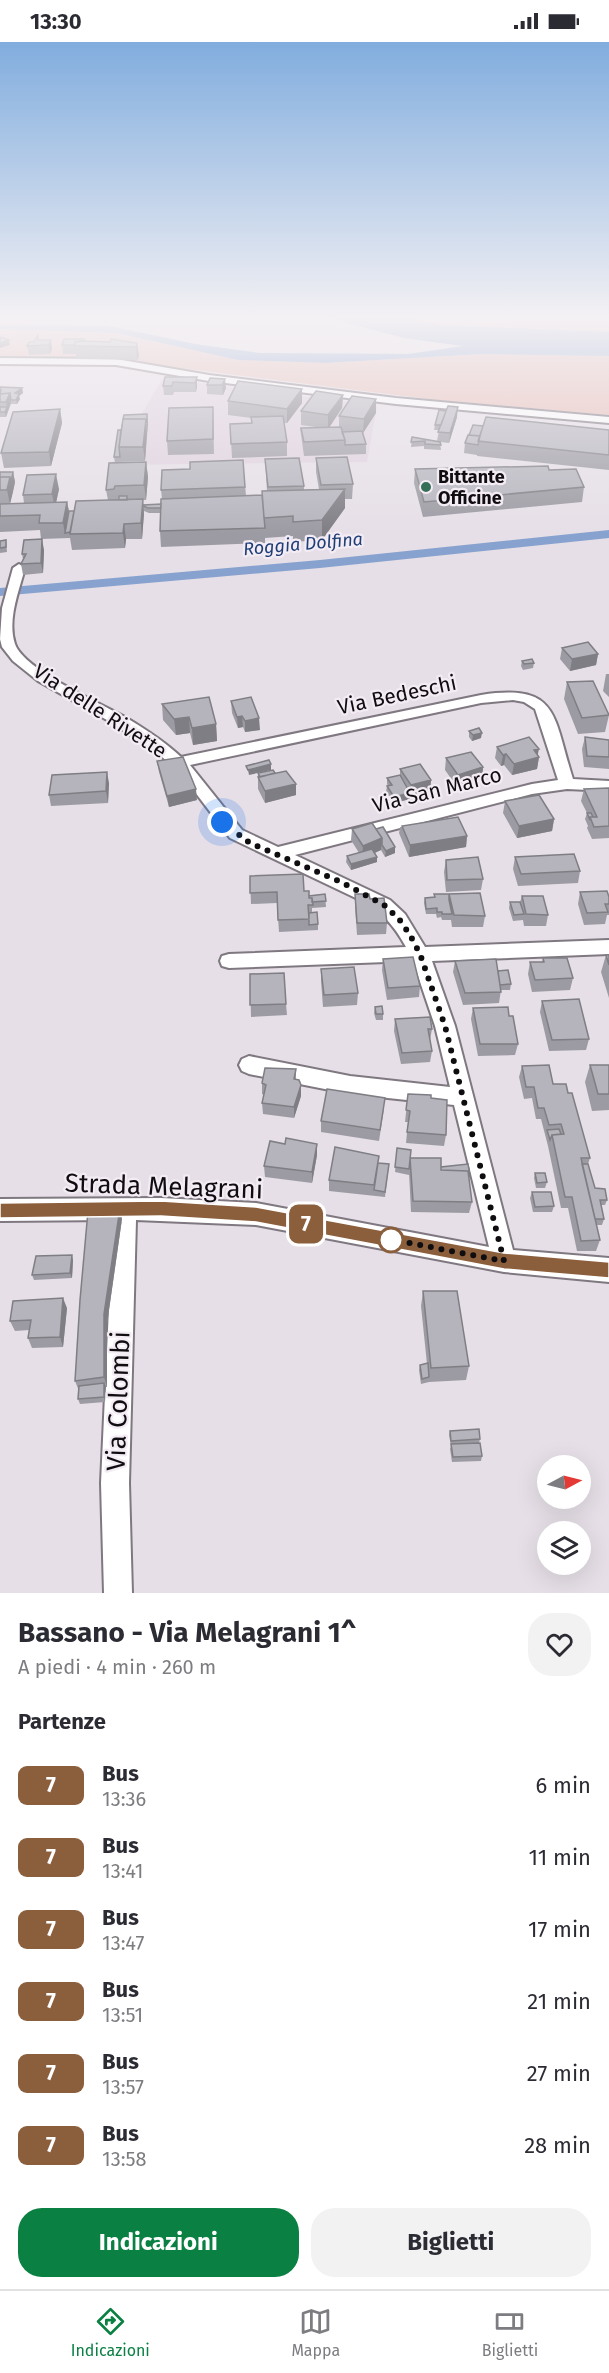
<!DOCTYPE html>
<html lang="it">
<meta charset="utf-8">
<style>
:root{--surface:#fff;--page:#f2f2f3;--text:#2b2b33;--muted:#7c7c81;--line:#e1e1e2;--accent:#0b8043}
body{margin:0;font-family:"Fira Sans",sans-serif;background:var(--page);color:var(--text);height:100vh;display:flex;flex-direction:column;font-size:22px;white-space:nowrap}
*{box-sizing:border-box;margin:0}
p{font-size:20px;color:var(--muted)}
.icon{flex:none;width:33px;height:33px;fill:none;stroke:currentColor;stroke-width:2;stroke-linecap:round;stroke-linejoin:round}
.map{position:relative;height:1551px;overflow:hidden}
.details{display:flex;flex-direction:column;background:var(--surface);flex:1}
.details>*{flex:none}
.badge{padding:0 12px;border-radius:9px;font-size:21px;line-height:39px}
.needle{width:39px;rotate:83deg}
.buttons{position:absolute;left:537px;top:1413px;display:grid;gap:12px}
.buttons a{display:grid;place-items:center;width:54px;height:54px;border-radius:50%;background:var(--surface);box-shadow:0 6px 24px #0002;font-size:30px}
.you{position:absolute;width:30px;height:30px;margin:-15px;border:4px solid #fff;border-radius:50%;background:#1a73e8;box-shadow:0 0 0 9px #1a73e833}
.map>.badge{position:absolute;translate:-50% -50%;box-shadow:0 0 0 3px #fff}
h2{padding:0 18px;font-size:22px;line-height:54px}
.round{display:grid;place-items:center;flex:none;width:63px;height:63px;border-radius:24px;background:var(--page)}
.summary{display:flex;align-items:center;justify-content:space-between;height:102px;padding:0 18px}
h1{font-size:28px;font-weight:700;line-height:45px}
.cta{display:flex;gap:12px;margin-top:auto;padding:12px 18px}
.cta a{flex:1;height:69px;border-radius:24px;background:var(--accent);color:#fff;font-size:24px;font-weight:700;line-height:69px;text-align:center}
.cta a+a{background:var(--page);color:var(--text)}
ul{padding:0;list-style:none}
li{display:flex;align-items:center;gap:18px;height:72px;padding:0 18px}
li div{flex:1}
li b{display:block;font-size:22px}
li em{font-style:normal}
li .badge{min-width:66px;font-weight:700;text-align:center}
.status{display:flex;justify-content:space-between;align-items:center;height:42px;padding:0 30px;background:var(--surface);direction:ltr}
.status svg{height:16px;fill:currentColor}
.dock{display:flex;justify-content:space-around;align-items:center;height:84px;border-top:2px solid var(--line);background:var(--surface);font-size:16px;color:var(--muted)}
.dock a{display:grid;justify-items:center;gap:3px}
.dock .active{color:var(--accent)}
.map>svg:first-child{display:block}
</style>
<div class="status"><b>13:30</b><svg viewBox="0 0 49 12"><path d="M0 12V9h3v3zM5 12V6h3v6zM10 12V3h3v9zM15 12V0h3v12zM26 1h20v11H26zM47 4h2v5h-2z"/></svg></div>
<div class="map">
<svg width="609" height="1551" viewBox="0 0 609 1551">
<rect width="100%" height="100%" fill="#e6dfe7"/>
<path fill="#dfd1df" d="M163,336L377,364L367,420L111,423Z"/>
<path fill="#e7bab3" d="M0,275H31L19,287L117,291L238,318L325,321L482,312L609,314V373L436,358L132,320L0,314Z
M401,275H609V290L440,283Z"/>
<path fill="#87a2ce" d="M325,275H401L440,283L609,290V314L482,312L325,321L238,318L117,291L0,287V283L110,284L195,302L260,311L408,312L463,304L404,296Z"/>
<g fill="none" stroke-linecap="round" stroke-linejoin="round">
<path fill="#87a2ce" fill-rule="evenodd" d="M609,488V496L320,526L0,554V546L320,518Z"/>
<g stroke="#7f7880" stroke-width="4">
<path id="minor" d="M0,316L116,317L209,333L396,356L609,375V381L396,362L209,339L116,323L0,322Z
M19,522L25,526C19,549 7,578 15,602C24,628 100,661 125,675C145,687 164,699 181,715L481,653C560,641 553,675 573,737L609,739V749L567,747L532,752L295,813L390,858L405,872L425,905L609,898V912L432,919L455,984L513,1208L609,1216V1240L504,1230L256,1183L136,1178L129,1441L132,1551H104L101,1441L113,1178L0,1179V1157L161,1156L256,1161L489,1205L454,1063L350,1052L249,1032L242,1029L239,1023L242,1017L249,1014L350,1034L450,1045L435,984L413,919L229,926L222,924L220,919L222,914L229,912L406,905C394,883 382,870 360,858L230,796L182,733L160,713L114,682L38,639L13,619L2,605L0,597L2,566L13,526ZM513,658L524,660L535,667L558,738L532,742L278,805L242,788L190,723L481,661Z"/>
</g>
<use href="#minor" fill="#fff" fill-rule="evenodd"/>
</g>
<path fill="#9c9ba3" d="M51,298L52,307L50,312L29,313L27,304L34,300Z
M137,301L139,314L137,318L76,317V312H63L62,303Z
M165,335H197V345L196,350H174L173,353H164L163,344Z
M210,336L226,346L223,353L207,352V343Z
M0,345L22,346L23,351L19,354L20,357L17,362H11L6,375H0Z
M343,353L342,366L329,386L339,385V374L376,357V371L363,391L366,402V412L304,414L300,386H323L301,383V369Z
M228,359L302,361L287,381H284L287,400V414L232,416L230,382L251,381V376L228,373Z
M213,365L214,412L168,413L167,399Z
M60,367L62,381L51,424L4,426L1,411Z
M124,373L148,382L145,419L115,420L114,415Z
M457,375L449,401L440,400L441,408L424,407V404L411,405L412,395L437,399L439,388H434L435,383Z
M483,384L609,388V428L477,414V413L464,411L465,401L469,393Z
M316,416L353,442L352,457H345V466L322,498L293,500V494L265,496V501L161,505L160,489L161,471H149L144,469L142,497H126L125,506L72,508L70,496L41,497L40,488L0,490V430H13L15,440L10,461H24L23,453L59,447L56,460H67L69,469H74L108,458L106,448L146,420L148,435L146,458H143V463L161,462L162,457L161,448L190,427L243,418L246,454L262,453L267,449L265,417L304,444V448L319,447L316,430Z
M415,427L549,428L584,445L582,460L423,475L414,441Z
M6,498L7,510L0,511V499Z
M44,508L43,531L23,533L21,522L23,517L22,512Z
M562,606L598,612L596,623L570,629L560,617Z
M522,619L534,621L533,626L523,628L521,624Z
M606,632H609V655L603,649Z
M567,640L609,673L605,690L578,692L564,657Z
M231,659L260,688L245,690L243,685L238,686L232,671Z
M162,662L216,682L217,699L193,703L190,691L176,693L163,678Z
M469,689L481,696L472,699L469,695Z
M585,695L609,698V727L584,725L582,707Z
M497,705L538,713L539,715L537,727L512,733L504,723L501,724L495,716Z
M446,716L483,725L482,737L457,745L445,728Z
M157,719L197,758L169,765L159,730Z
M400,727L431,738L430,749L410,754V757L394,761L386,750L387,744H388L387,742V736L400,733Z
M258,731H275L296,753L265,761L258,747Z
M109,741L108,761L51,764L49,753Z
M609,746V796L592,797L587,786L588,784L585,777L587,771L581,759L584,747Z
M505,759L554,777L552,789L517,796L503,771Z
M400,785L467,794L466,805L409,815L399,791Z
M352,787H376L395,805V811L385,815L381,808L375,811L377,815V820L351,828L346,820L347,814L359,811L351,798Z
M515,815L580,829L578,841L518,844L513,827Z
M446,818L483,837L481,848L446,850L444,830Z
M250,834L304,849L309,854L325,852L326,865L312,866V871L318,882V888L279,890L277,861L251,862Z
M580,850L609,855V873H607L605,882L584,883L578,862Z
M355,852L370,857L387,881L386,892L357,893L355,864Z
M434,852H458L485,874L483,885H452L451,878H442L441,875L437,876L436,872H426L424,861L425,856L434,855Z
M522,854L548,873L546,884H524L523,878L513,879L509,866L510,860H520Z
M606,913H609V956L601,930Z
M543,916L573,936L570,948L532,950L528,932L530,920H542Z
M383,917L420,944L419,955L387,958L382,928Z
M455,919L498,929L511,942L510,948H501L499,961L463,963L453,930Z
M321,927L358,951L357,963L323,965L321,939Z
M250,932L286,962L287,973L251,975Z
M542,959L589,997L586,1008L549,1009L540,970Z
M375,965L383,972V978H376L374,971Z
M473,966L509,974L518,1002L515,1013L478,1014L471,977Z
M395,977L432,987L430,998L432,1009L430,1020L401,1022L394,989Z
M590,1023H609V1068L592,1069L585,1040Z
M522,1024L568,1051L590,1116L588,1122L595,1146L607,1158L605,1163H601L604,1177L602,1183H596L600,1198L596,1209H577L568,1166H561L548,1104L541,1077H536L532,1056L524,1057L519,1035Z
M296,1027V1038L301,1043V1054L294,1076L263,1072L262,1061L264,1053L262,1052V1041Z
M408,1052L431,1056L446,1093L444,1104L406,1101L408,1080H405Z
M384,1067L379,1099L321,1090V1079Z
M285,1102H317V1113L312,1141L265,1135L264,1124Z
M397,1106L410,1116L470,1134L469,1137L472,1160L469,1171L411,1170L409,1131V1133L395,1130Z
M378,1121L389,1122L385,1155L329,1149V1138Z
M535,1131L547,1140L545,1146H536L534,1136Z
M532,1150L554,1164L552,1170H533L530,1156Z
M122,1177L107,1282V1345H105V1360L80,1362L78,1357L79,1349L75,1339Z
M73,1218L72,1236L34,1238L32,1233Z
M423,1249L469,1324L466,1338L429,1340L421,1342L419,1328L420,1323L427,1322L421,1264Z
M67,1266L63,1305L32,1306L28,1296L29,1288L15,1289L10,1279Z
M450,1389L480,1397L479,1401L482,1414L481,1419L452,1420L450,1407L451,1404L449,1393Z"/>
<path fill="#7f7e84" d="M9,298L10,303L0,306V301Z
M51,298L52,307L50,312L49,303Z
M137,301L139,314L137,318L136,305Z
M197,335V345L196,350L195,341Z
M225,337L226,346L223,353L222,343Z
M22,346L23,351L19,354L20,357L17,362L15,351Z
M302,347V361L287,381V367Z
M10,351L11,360L6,375L5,370L7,366L6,360Z
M343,353L342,366L328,387V373Z
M376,357V371L363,391L364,377Z
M458,365L457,375L449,401L450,391Z
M60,367L62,381L51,424L49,410Z
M147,372L148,382V391L147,381Z
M146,377L147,392L145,419L143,405Z
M146,420L148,435L146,458L144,443Z
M13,430L15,440L13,450L11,440Z
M56,432L59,447L55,466L52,452Z
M10,435L13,450L10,462L7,448Z
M345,447V466L322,498V478Z
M143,457L144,472L142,497L141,481Z
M67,460L70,475L65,491L63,481Z
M124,482L126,497L125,506L123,491Z
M42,497L44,508L43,531L41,521Z
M598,612L596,623L570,629L572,617Z
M242,674L243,685L238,686L237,675Z
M189,675L190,691L176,693L174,677Z
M259,676L260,688L245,690V679Z
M216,682L217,699L193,703L192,686Z
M482,691L481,696L472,699L473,693Z
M539,707L537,716L539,715L537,727L512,733L514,722L534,708Z
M506,712L504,723L501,724L503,713Z
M271,722V728L249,733L248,728Z
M483,725L482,737L457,745L458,733Z
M107,730L109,741L108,761L106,749Z
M431,738L430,749L410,754V757L394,761V755L410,751L411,743Z
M296,742V753L265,761V749Z
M196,747L197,758L169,765L167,754Z
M554,777L552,789L517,796L519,784Z
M467,794L466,805L409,815L410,803Z
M382,796L381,808L362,816L363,804Z
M395,805V811L385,815L386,809Z
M377,815V820L351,828V822Z
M301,1043V1054L294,1076V1065Z
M317,1102V1113L312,1141V1130Z
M120,1166L122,1177L107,1282V1345L104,1335V1272Z
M72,1213L73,1218L72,1236L70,1231Z
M63,1256L67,1266L63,1305L60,1295Z
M104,1341L106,1345L105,1360L104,1355Z"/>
<path fill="#b5b4bd" stroke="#7f7e84" stroke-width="1.5" d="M38,292V298H51L49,303L27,304L29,300H34Z
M0,295L9,298L0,301Z
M64,297H84L85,299H81L75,300V303H62Z
M111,297L137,301L136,305L75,304V300L81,299L110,300Z
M165,335H197L195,341L173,340L172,344H163Z
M210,336L225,337L222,343H207Z
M238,339L302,347L287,367L228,359Z
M0,345L22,346L15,351L19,352L16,358H11L10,351L0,352L1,348H0Z
M316,349L343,353L328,373L301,369Z
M10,351L6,360H0V352Z
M352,354L376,357L364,377L339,374Z
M448,364L458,365L450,391L438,390Z
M0,365H7L5,370H0Z
M213,365V397L167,399L169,366Z
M60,367L49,410L1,411L13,370Z
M439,368L446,369L441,383H435Z
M147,372V381L146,377H123L124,373Z
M283,374L287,400L231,402L230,382L252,381L251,375Z
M486,375L609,388V413L478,399Z
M123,377H146L143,405H119Z
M473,383L483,384L480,394L469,393Z
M341,385L345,398L304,400L301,386Z
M118,388H121L119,405L120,415H114Z
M362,389L366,402L345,403V398L342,390Z
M468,393L480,394L478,403L465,401Z
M412,395L440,400L441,403L425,402V399L411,400Z
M347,415L353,442L321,443L316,416Z
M299,416L304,444L268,445L265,417Z
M243,418L245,445L161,448L162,428L190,427V420Z
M146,420L144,443L115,444L114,447L106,448L109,421Z
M548,424L549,428L576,427L584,445L424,460L415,427Z
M0,430H13L11,440L10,435H0Z
M56,432L52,452L23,453L27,433Z
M0,435H10L7,448H0Z
M345,447L322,478L293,480V474L264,476L262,449Z
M262,453L265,486L160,489L161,457Z
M119,454H127V458H119Z
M143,457L141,481L124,482L123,491L70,492L76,459Z
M67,460L63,481H39L40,473L0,474V462Z
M161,462V466H148L143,464V463Z
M69,469H74L70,490L65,491Z
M42,497L41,521L21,522L26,512H22L24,498Z
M6,498V505L0,506V499Z
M588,600L598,612L572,617L562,606Z
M532,617L534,621L524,622L522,619Z
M593,639L609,673L582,676L567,640Z
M209,655L216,682L192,686L189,675L174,677L162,662Z
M251,655L259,676L245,679L242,674L237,675L231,659Z
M479,686L482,691L473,693L469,689Z
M529,695L539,707L534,708L539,715L514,722L506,712L503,713L497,705Z
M585,695L609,698V715L587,714Z
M471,710L483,725L458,733L446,716Z
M183,715L196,747L167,754L157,719Z
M269,718L271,722L248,728L246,724Z
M420,722L431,738L411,743L400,727Z
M273,728L275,731L260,735L258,731Z
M286,729L296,742L265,749L258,735Z
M107,730L106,749L49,753L52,733Z
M400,733L410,751L394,755L387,744L392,743L387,736Z
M609,746V784L594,785L590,775H597L584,747Z
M539,753L554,777L519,784L505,759Z
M587,771H591L593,775H590V778Z
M458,775L467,794L410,803L402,784Z
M372,781L382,796L363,804L352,787Z
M383,785L395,805L386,809L382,803V796L376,787Z
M372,807L377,815L351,822L347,814Z
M574,812L580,829L521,832L515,815Z
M478,815L483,837L447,838L446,818Z
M303,832L304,849H309V856H312L313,863H308L309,877L278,878L277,850L250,851V834Z
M607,849L609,855V862H605L608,870L587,871L580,850Z
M480,851L485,874L454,873L449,852Z
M325,852L326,859L312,860V856H309V854Z
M355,852H369L370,857L384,856L387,881H357Z
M434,852H458H449V858L452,872H442V870H437V866L426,867L425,856L435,855Z
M522,854H543L548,873L526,872Z
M510,860H520L524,872L514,873Z
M317,870L318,882L309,883V871Z
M606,913H609V923Z
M413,915L420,944L388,946L383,917Z
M543,916H567L573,936L535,938L530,920H544Z
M496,917L501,950L465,951L455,919Z
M354,925L358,951L324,953L321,927Z
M508,928L511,942L500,943L498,929Z
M284,931L286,962L250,963V932Z
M579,957L589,997L552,998L542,959Z
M382,964L383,972H376L375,965Z
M508,965L509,974H513L518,1002H480L473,966Z
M430,975L432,987H428L432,1009L402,1011L395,977Z
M549,1023L553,1042H566L568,1051H572L590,1116H581L600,1198L581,1199L572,1155H565L552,1093L564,1092L561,1082L549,1083L544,1066H538L534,1045H526L522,1024Z
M590,1023H609V1052H598Z
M265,1026L296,1027L294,1037L299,1038L301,1043L294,1065L262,1061L266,1043L262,1041Z
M327,1047L385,1056L380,1088L321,1079Z
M408,1052L431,1053V1056L447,1058L446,1093L407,1090L410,1069L406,1068Z
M559,1087L561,1092L552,1093L550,1098L547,1088Z
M286,1096L317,1102L312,1130L264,1124L270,1099L285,1102Z
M335,1105L379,1114L374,1143L329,1138Z
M397,1106L411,1108L409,1127L395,1125Z
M410,1116H441V1128L468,1129L472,1160L413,1159Z
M378,1121L389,1122L385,1150L374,1148Z
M468,1122L470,1134H469L468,1129L441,1128V1125Z
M582,1122H588L595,1146L605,1147L607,1158H600L604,1177H595Z
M535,1131H545L547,1140L537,1141Z
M532,1150H551L554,1164L535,1165Z
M120,1166L104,1272V1335L75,1339L80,1258L88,1169Z
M72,1213L70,1231L32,1233L36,1214Z
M423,1249H457L469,1324L431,1326Z
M63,1256L60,1295L28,1296L31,1278L10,1279L13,1259Z
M428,1321L429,1335L422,1337L420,1323Z
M104,1341V1355L78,1357L79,1344Z
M479,1387L480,1397L451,1399L450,1389Z
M480,1401L482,1414L453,1415L451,1402Z"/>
<linearGradient id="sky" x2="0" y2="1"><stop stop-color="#81adde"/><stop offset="0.56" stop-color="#f4f1f4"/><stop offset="1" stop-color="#f4f1f4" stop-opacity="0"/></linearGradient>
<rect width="609" height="492" fill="url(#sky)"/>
<path fill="#8b5e3c" stroke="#fff" stroke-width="1.5" d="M161,1159L256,1165L504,1211L609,1220V1236L504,1227L256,1180L161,1174L0,1176V1161Z"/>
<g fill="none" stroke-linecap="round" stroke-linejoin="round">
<path stroke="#100d10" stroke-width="6" stroke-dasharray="0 10.8" d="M222,780L250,801L341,840L384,863L399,877L410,893L420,912L445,984L504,1219L388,1197L391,1198"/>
</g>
<circle fill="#366f57" stroke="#f4ecf4" stroke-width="2" cx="426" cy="445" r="6"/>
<circle fill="#fff" stroke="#8b5e3c" stroke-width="3" cx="391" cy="1198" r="12"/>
<g text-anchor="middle" stroke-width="4.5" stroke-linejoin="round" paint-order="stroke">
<g font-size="18" font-weight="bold" fill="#100d10" stroke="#f4ecf4" text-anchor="start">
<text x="438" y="441">Bittante<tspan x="438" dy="21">Officine</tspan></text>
</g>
<g font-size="18" font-style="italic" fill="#1e3e75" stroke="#f4ecf4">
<text transform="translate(303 502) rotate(-5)" y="6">Roggia Dolfina</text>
</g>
<g font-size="21" fill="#100d10" stroke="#f4ecf4">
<text transform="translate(397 653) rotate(-12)" y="7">Via Bedeschi</text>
<text transform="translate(100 669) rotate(33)" y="7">Via delle Rivette</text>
<text transform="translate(437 748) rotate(-14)" y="7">Via San Marco</text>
</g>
<g font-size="26" fill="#100d10" stroke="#f4ecf4">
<text transform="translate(164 1144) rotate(2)" y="9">Strada Melagrani</text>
<text transform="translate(118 1359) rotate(-88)" y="9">Via Colombi</text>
</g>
</g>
</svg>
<div class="buttons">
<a><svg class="needle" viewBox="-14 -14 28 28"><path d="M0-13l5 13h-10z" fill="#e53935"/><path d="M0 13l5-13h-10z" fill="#7c7c81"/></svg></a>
<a><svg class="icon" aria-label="layers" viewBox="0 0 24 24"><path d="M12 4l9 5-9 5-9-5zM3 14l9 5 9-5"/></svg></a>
</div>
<div class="you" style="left:222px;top:780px"></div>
<b class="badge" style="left:306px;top:1182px;background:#8b5e3c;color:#fff">7</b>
</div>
<section class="details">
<div class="summary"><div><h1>Bassano - Via Melagrani 1^</h1><p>A piedi · 4 min · 260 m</p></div><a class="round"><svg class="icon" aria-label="heart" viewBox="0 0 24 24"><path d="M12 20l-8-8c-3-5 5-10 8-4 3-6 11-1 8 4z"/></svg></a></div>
<h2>Partenze</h2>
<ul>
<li><span class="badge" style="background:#8b5e3c;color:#fff">7</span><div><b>Bus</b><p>13:36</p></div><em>6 min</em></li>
<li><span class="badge" style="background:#8b5e3c;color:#fff">7</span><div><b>Bus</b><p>13:41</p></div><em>11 min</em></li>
<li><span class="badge" style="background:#8b5e3c;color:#fff">7</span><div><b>Bus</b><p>13:47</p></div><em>17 min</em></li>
<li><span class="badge" style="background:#8b5e3c;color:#fff">7</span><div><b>Bus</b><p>13:51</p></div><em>21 min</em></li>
<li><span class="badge" style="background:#8b5e3c;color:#fff">7</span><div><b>Bus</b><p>13:57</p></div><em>27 min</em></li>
<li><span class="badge" style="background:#8b5e3c;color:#fff">7</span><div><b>Bus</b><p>13:58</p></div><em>28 min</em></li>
</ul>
<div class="cta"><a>Indicazioni</a><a>Biglietti</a></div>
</section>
<nav class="dock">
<a class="active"><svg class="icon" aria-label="directions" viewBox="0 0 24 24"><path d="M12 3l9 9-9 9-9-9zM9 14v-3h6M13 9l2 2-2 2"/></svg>Indicazioni</a>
<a><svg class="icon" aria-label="map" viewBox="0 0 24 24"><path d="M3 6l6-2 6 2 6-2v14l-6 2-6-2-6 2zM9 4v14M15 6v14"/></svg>Mappa</a>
<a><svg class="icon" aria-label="tickets" viewBox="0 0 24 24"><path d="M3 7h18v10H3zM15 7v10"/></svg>Biglietti</a>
</nav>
